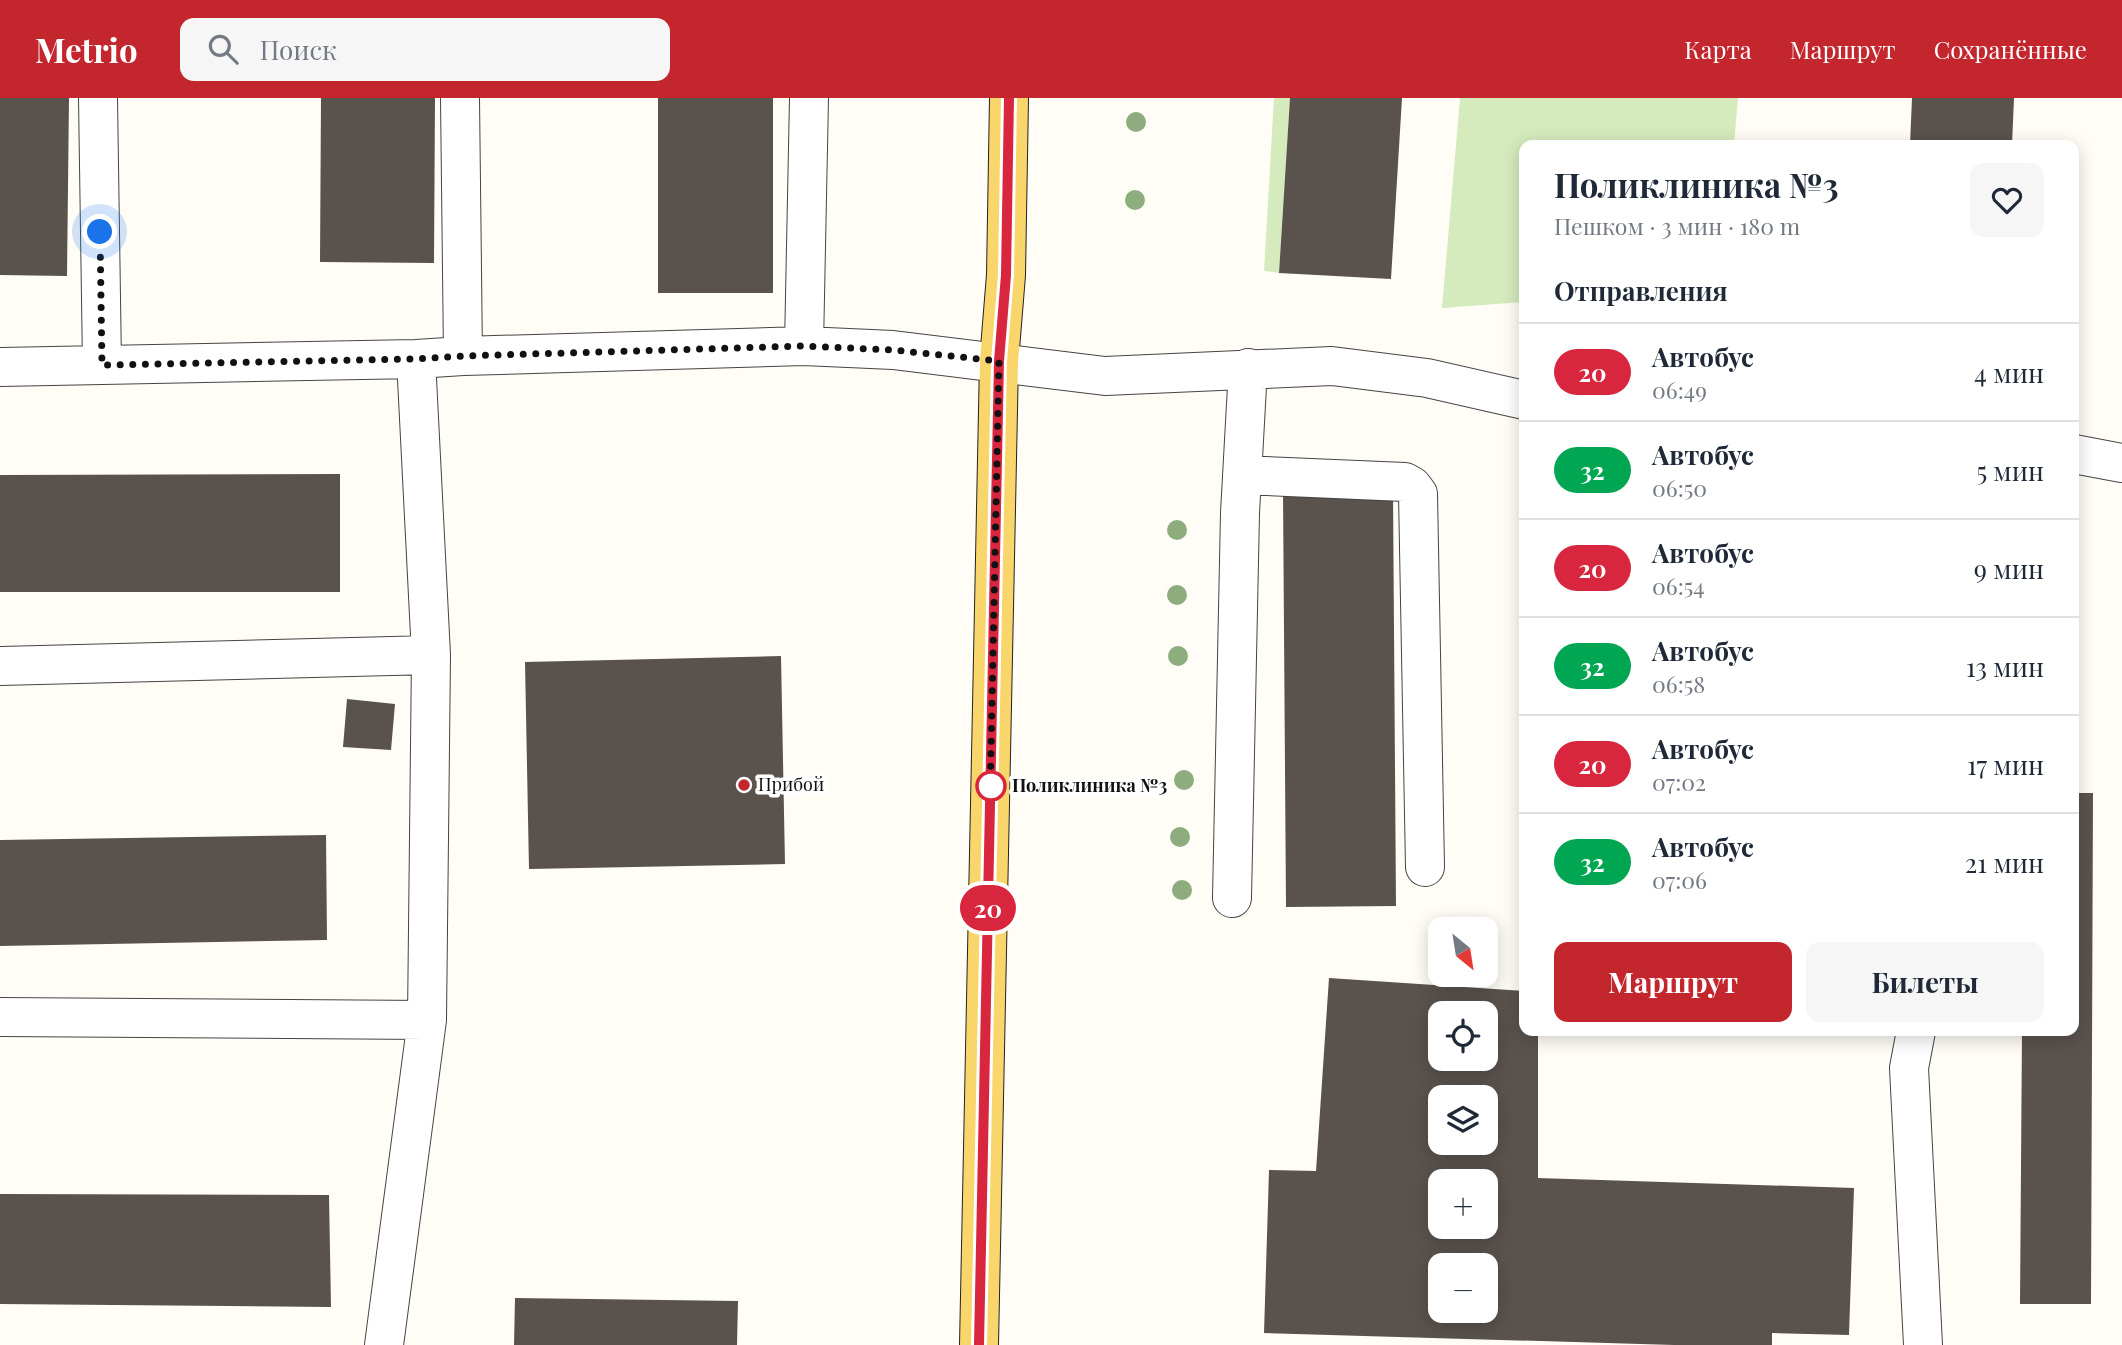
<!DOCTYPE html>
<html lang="ru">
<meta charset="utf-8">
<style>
:root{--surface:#fff;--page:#f6f6f7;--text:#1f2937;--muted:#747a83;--line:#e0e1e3;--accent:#c4262e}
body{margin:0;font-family:"Playfair Display",serif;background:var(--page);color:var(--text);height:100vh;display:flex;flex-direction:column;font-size:26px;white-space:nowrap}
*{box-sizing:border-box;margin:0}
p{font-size:23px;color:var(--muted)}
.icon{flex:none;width:38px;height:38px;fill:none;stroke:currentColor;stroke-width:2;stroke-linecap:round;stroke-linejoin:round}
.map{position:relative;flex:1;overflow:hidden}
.side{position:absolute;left:1519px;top:42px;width:560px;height:896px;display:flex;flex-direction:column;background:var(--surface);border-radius:14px;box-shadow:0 4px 18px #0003}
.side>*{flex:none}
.badge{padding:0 14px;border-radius:23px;font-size:24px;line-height:46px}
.needle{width:46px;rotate:150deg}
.buttons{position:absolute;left:1428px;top:819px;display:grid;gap:14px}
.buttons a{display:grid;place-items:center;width:70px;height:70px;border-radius:14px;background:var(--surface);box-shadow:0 4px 18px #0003;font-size:35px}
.you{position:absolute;width:35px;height:35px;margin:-18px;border:5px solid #fff;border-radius:50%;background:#1a73e8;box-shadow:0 0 0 10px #1a73e833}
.map>.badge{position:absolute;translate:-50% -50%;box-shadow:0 0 0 4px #fff}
h2{padding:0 35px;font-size:26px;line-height:63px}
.round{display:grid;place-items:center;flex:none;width:74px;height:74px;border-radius:14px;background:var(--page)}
.overview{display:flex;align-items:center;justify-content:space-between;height:119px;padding:0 35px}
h1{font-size:33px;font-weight:700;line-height:52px}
.primary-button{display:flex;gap:14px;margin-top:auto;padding:14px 35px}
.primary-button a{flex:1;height:80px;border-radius:14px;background:var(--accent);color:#fff;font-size:28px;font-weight:700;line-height:80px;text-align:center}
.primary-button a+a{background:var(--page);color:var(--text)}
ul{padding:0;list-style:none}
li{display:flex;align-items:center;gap:21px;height:98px;padding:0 35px;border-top:2px solid var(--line)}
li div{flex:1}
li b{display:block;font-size:26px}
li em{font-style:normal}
li .badge{min-width:77px;font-weight:700;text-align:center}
header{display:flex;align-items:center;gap:42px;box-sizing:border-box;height:98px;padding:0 35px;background:var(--accent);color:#fff}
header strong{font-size:33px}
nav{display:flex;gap:38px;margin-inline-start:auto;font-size:24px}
.search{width:490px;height:63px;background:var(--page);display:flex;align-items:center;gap:18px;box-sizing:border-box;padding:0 24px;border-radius:14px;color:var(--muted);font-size:26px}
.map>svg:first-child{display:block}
</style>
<header>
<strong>Metrio</strong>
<div class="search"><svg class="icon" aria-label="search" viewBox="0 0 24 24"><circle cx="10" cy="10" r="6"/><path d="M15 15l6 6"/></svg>Поиск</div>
<nav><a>Карта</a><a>Маршрут</a><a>Сохранённые</a></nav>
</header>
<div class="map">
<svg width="2122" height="1247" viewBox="0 0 2122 1247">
<rect width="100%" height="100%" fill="#fffdf5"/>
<path fill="#d5ebbd" d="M1274,0H1290L1279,175L1264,173Z
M1460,0H1738L1734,47H1524V204L1442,210Z"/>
<path fill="#5a524d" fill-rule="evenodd" d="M0,0H69L67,178L0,177Z
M321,0H435L434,165L320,164Z
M658,0H773V195H658Z
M1290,0H1402L1391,181L1279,175Z
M1912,0H2014L2012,47H1910Z
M340,376V494H0V377Z
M1393,393L1396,808L1286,809L1283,394Z
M781,558L785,766L529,771L525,564Z
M347,601L395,606L391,652L343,649Z
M2074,695H2093L2091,1206H2020L2022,933H2074Z
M326,737L327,842L0,848V742Z
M1329,880L1524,893V933H1538V1080L1854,1090L1849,1237L1772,1235V1247H1674L1264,1235L1269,1072L1316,1073ZM1440,915H1486V961H1440ZM1440,999H1486V1045H1440ZM1440,1083H1486V1129H1440ZM1440,1167H1486V1213H1440Z
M0,1096L329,1097L331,1209L0,1206Z
M515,1200L738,1203L737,1247H514Z"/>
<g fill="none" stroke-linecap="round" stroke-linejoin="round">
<g stroke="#444" stroke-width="40">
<path id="minor" d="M98,0L102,267
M460,0L463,258
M804,248L809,0
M0,269L416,261L463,258L804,248L893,252L1105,278L1332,268L1427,280L1524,302
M2074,356L2122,365
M1242,377L1405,384L1412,388L1418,396L1425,769
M0,568L431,557
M1232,800L1240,415L1248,270
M0,919L427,922
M1916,933L1909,970L1923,1247
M384,1247L427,922L431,557L416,261"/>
</g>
<g stroke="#222" stroke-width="40">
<path id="major" d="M979,1247L999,263L1006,177L1009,0"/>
</g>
<use href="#minor" stroke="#fff" stroke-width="38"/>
<use href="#major" stroke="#f9d66b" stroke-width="38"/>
</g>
<g fill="#8dad7f">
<circle cx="1136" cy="24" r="10"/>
<circle cx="1135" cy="102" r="10"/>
<circle cx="1177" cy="432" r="10"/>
<circle cx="1177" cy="497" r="10"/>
<circle cx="1178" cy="558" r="10"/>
<circle cx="1184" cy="682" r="10"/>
<circle cx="1180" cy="739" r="10"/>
<circle cx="1182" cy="792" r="10"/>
</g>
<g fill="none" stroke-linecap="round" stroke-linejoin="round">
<g stroke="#fff" stroke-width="16">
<path id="line" d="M979,1247L999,263L1006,177L1009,0"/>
</g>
<use href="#line" stroke="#d7263d" stroke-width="10"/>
<path stroke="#111" stroke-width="7" stroke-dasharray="0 12.6" d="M100,134L102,267L416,261L463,258L804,248L893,252L999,263L990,701L991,688"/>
</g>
<circle fill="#c4262e" stroke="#fff" stroke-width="2.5" cx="744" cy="687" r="7"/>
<circle fill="#fff" stroke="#d7263d" stroke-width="3.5" cx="991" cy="688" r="14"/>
<g text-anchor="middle" stroke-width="7" stroke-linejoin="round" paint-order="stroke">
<g font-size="18" fill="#111" stroke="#fff" text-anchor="start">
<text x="758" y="693">Прибой</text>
</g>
<g font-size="18" font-weight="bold" fill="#111" stroke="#fff" text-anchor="start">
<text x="1012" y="694">Поликлиника №3</text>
</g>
</g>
</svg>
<div class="buttons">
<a><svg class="needle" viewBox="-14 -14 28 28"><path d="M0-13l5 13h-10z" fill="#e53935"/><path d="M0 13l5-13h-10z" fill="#747a83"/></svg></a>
<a><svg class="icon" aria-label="locate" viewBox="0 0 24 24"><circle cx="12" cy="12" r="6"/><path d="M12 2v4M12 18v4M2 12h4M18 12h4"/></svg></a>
<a><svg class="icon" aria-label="layers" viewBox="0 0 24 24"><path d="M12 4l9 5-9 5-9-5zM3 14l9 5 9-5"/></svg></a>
<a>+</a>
<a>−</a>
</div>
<div class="you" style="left:100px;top:134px"></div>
<b class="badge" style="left:988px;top:810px;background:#d7263d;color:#fff">20</b>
<section class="side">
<div class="overview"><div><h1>Поликлиника №3</h1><p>Пешком · 3 мин · 180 m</p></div><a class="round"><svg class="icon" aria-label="heart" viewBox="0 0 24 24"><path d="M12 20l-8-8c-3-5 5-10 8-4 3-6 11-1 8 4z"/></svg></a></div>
<h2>Отправления</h2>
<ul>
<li><span class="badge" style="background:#d7263d;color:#fff">20</span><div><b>Автобус</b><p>06:49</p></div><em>4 мин</em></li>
<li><span class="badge" style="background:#00a651;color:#fff">32</span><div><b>Автобус</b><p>06:50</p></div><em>5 мин</em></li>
<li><span class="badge" style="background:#d7263d;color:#fff">20</span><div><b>Автобус</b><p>06:54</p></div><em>9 мин</em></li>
<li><span class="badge" style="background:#00a651;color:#fff">32</span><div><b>Автобус</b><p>06:58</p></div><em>13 мин</em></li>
<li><span class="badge" style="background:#d7263d;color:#fff">20</span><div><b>Автобус</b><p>07:02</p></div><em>17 мин</em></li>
<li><span class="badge" style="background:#00a651;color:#fff">32</span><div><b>Автобус</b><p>07:06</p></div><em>21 мин</em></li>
</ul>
<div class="primary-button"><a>Маршрут</a><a>Билеты</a></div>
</section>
</div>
